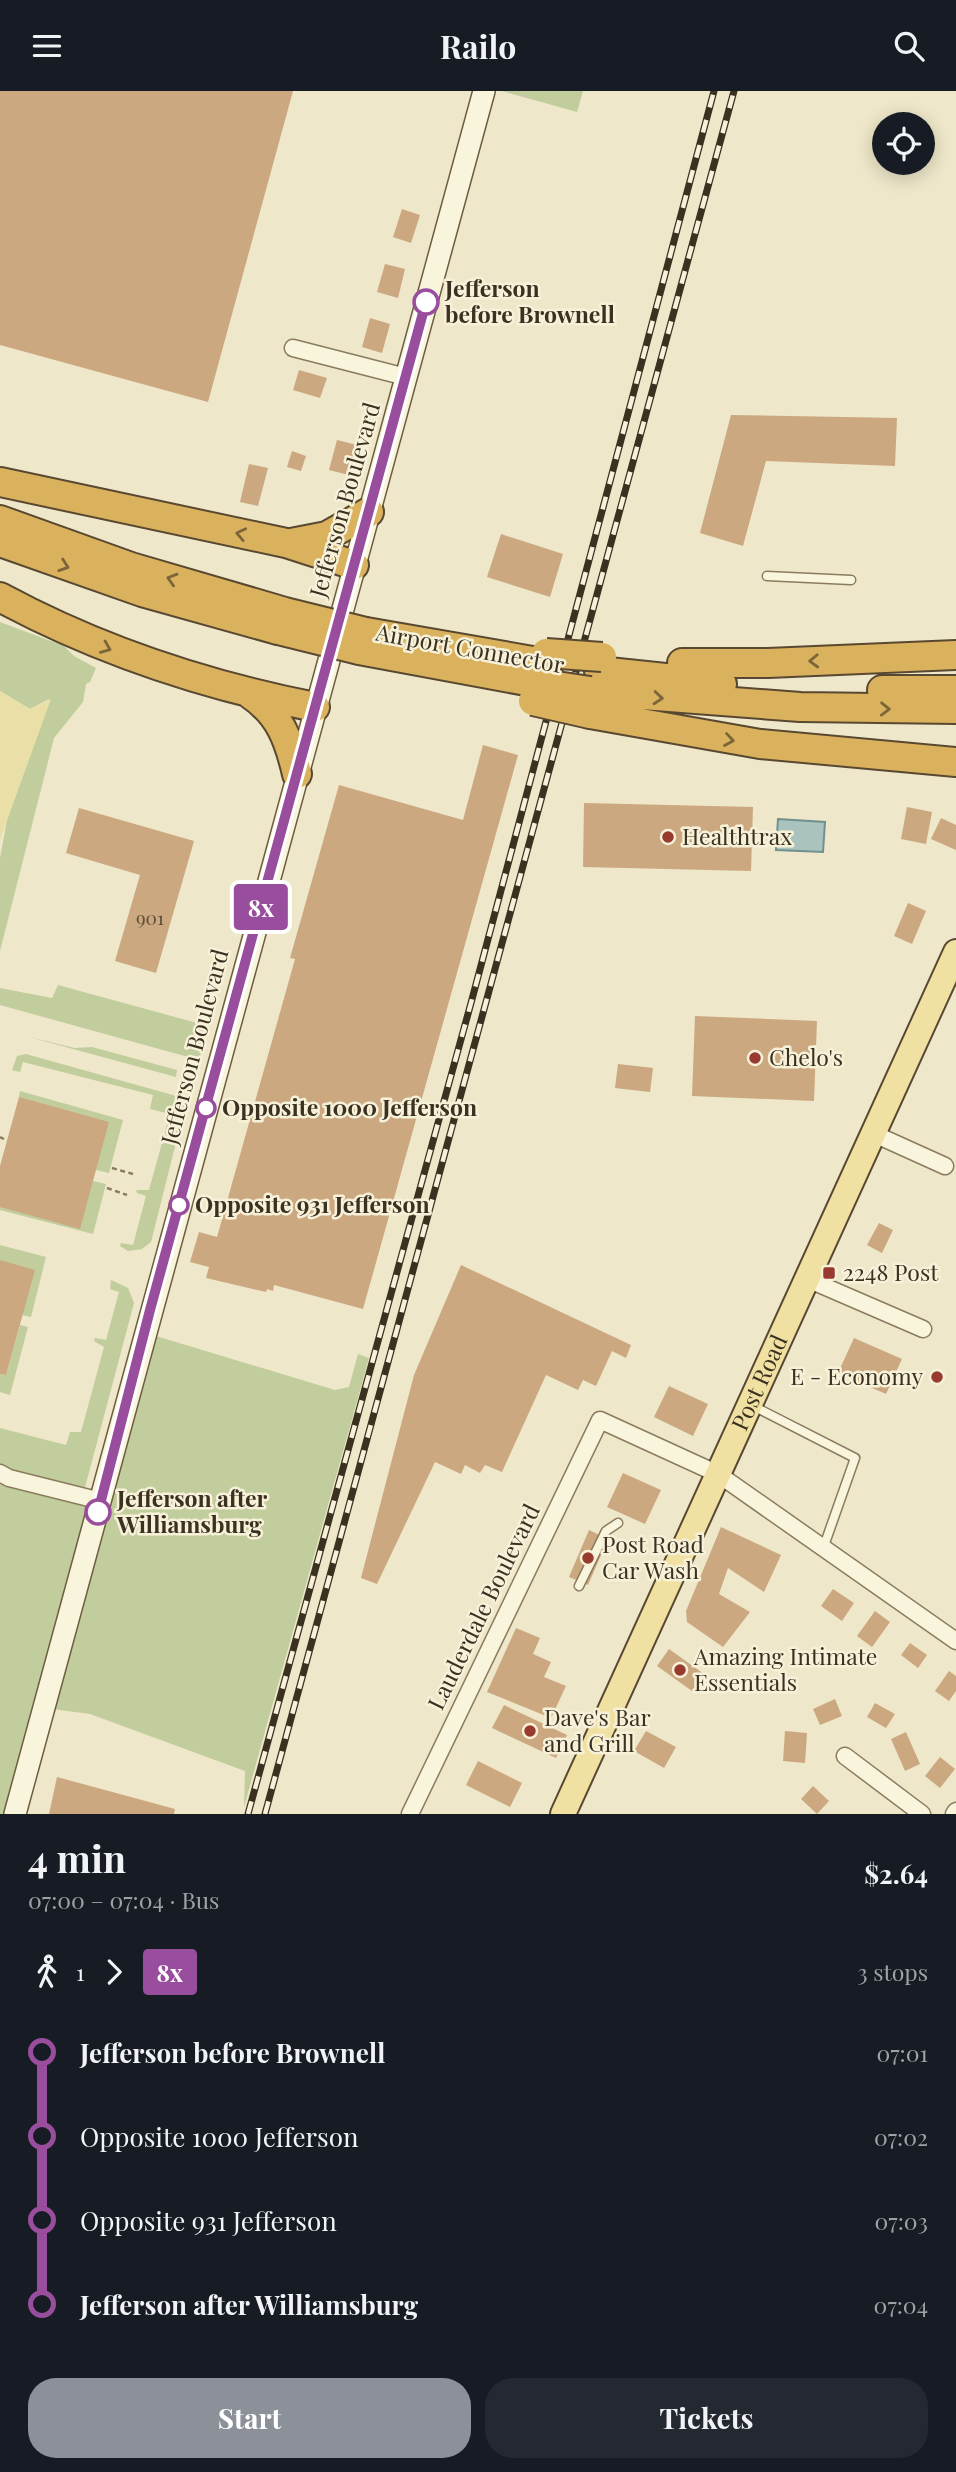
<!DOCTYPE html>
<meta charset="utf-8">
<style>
:root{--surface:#171b24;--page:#242831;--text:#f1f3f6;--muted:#9ea1a6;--accent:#8c9099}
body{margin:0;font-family:"Playfair Display",serif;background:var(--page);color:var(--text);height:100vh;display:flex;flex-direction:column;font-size:26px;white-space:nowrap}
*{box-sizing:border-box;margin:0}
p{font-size:23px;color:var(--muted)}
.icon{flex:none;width:38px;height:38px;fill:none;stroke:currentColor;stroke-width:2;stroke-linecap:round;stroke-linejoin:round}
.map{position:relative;height:1723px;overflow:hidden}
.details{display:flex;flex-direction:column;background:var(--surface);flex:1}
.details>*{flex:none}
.badge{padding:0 14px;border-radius:5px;font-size:24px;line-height:46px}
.buttons{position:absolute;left:872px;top:21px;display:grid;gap:14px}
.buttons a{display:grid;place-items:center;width:63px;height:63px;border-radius:50%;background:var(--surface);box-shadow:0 4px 18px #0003;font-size:35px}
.map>.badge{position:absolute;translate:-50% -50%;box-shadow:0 0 0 4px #fff}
.legs{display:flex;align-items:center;gap:10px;height:77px;padding:0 28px;font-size:23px}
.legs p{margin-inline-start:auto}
.overview{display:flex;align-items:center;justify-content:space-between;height:119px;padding:0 28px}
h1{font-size:38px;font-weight:700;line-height:52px}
.button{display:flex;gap:14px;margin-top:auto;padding:14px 28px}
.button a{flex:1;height:80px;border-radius:28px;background:var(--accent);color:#fff;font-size:28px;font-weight:700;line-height:80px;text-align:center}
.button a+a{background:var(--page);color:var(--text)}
ul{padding:0 28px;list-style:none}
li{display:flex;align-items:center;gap:24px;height:84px;font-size:26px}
li i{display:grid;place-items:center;width:10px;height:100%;margin:0 9px;background:currentColor}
li i::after{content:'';width:18px;height:18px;margin:-9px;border:5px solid;border-radius:50%;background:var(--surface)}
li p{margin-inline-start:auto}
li:first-child i{background:linear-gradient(#0000 50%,currentColor 0)}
li:last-child i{background:linear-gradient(currentColor 50%,#0000 0)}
header{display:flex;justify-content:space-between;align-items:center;height:91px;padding:0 28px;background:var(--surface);font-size:32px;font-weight:700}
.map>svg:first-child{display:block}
</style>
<header><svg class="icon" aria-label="menu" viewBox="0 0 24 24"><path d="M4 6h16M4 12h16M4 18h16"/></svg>Railo<svg class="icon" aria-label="search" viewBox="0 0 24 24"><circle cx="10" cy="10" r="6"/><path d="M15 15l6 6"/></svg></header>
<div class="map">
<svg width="956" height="1723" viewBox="0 0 956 1723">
<rect width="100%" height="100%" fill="#eee7c9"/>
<path fill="#c1cd9c" d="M502,0H583L577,21Z
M0,531L64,555L74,565L96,577L90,591L86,593L83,611L54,647L0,860V767L7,729L49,608L30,618L0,600Z
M58,894L208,935L199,969L0,914V897L52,907Z
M29,946L75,957L92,956L177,979L176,986Z
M26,963L187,1008L151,1151L142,1158L128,1160L120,1155L121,1152L133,1154L146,1105L137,1102L136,1099H149L170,1023L150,1018L153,1004L23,971L20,981L12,979L17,965Z
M20,1000L123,1029L109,1082L96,1079L19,1006Z
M93,1090L106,1093L93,1143L0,1119V1116Z
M0,1154L46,1166L31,1226L22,1224L0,1169Z
M111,1189L128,1197L134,1212L83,1404L100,1411L146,1242L335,1299L349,1296L358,1263L369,1267L244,1716L245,1680L90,1623L45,1617L12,1723H0V1337L66,1354L70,1341H81L104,1256L94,1250L95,1247L106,1249L119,1201L110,1198Z
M20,1234L28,1236L10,1304L0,1301V1283L6,1284Z"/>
<path fill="#e9dfa7" d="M0,600L30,618L51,608L0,749Z"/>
<path fill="#aac3be" stroke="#70918d" stroke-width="2" d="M778,728L825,731L823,761L776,759Z"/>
<path fill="#cba880" d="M0,0H293L208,311L0,254Z
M402,118L420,124L411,152L393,146Z
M385,173L405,178L398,207L377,201Z
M370,227L390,233L382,262L362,256Z
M299,279L327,287L320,307L293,299Z
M731,324L897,327L895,375L766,370L743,455L700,442Z
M337,349L357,354L349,384L329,379Z
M292,360L306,365L301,380L287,376Z
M249,373L268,377L258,415L240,411Z
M501,443L563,463L550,506L487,486Z
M483,654L518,664L363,1218L274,1194L273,1200L267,1198L266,1201L206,1187L209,1176L190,1171L199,1141L217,1146L295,868L290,867L339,694L463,729Z
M584,712L753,716L751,780L583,776Z
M907,716L932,721L926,753L901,748Z
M79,717L194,750L156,882L115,870L140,784L66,762Z
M941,727L956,734V759L931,748Z
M908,812L926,820L912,853L894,845Z
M695,925L817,930L814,1010L692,1005Z
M618,973L653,977L650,1001L615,997Z
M19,1006L109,1031L80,1138L0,1116V1075Z
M879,1132L893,1139L882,1162L867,1154Z
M0,1169L35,1179L6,1284L0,1283Z
M461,1174L631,1254L626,1267L612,1260L596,1295L583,1289L578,1299L546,1284L502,1381L485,1374L480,1382L465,1374L461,1383L435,1371L377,1493L361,1487L414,1284Z
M854,1247L902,1268L886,1303L838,1282Z
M669,1295L708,1313L693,1345L654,1326Z
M623,1382L661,1399L645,1433L607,1416Z
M721,1436L781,1464L764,1501L728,1477L719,1503L750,1521L723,1556L687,1531L686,1520Z
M589,1439L608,1448L588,1494L569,1486Z
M833,1498L854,1512L842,1530L821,1515Z
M875,1520L890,1531L872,1556L857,1545Z
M516,1537L540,1547L533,1563L551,1571L544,1586L566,1595L551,1627L487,1601Z
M910,1552L927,1564L918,1577L901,1564Z
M669,1558L704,1583L692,1600L657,1575Z
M949,1580L956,1585V1600L949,1610L935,1600Z
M835,1608L842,1625L820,1634L813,1618Z
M875,1612L895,1623L886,1637L867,1626Z
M504,1614L567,1644L556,1667L492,1637Z
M646,1640L676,1656L664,1677L634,1660Z
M785,1640L807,1642L805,1672L783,1670Z
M906,1641L920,1673L905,1680L891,1648Z
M940,1666L955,1678L940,1697L925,1685Z
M478,1670L522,1692L510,1716L466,1694Z
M57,1686L175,1718L174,1723H49Z
M813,1695L829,1710L817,1723L801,1708Z"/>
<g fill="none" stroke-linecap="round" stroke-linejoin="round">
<g stroke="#8a7b5e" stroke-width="11">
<path id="service" d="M767,485L851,489
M753,1315L855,1367L824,1455
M579,1495L606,1440L618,1432"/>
</g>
<g stroke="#8a7b5e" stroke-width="19">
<path id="minor" d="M293,257L406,286
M872,1042L945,1075
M805,1187L923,1238
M0,1382L9,1387L101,1410
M845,1665L922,1723
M410,1723L600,1329L718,1383L956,1550
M954,1723L956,1720"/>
</g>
<g stroke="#6d5c41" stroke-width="24">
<path id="secondary" d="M15,1723L484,0"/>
</g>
<g stroke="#594831" stroke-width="28">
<g id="primary">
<path id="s1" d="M563,1723L956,861"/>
</g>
</g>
<g stroke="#594831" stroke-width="32">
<path id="motorway" d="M0,391L286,452L354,474
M0,429L131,476L285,521
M0,451L142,501L278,539
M291,452L327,445L369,421
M0,506C100,560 204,594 315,616
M366,541L544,572
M359,559L537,592
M682,572H768L956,564
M599,580L722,593
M882,599H956
M590,600L800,616L956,618
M250,603C280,623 289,649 297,683
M590,623L760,653L956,671"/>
</g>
<path stroke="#8a7b5e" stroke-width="2.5" stroke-dasharray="5 3.5" stroke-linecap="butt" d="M0,1046L4,1048
M112,1077L133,1083
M107,1097L127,1104"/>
<use href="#service" stroke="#f9f4dc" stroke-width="8"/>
<use href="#minor" stroke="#f9f4dc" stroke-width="16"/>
<use href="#secondary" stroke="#f9f4dc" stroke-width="21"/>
<use href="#primary" stroke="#f0e1a2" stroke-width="24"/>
<use href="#motorway" stroke="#dab25d" stroke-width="28"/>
<g stroke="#3b3121" stroke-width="7">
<path id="rail" d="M248,1723L471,912L714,0
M265,1723L734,0"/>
</g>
<use href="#rail" stroke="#f6f1d8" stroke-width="4.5" stroke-dasharray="13" stroke-linecap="butt"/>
<g stroke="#594831" stroke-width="32" stroke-linecap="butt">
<path id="motorway-bridge" d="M285,521L366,541
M278,539L359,559
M546,562L602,566
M537,592L590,600
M533,610L590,623"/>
</g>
<use href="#motorway-bridge" stroke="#dab25d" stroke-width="28"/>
</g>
<defs><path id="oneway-chevron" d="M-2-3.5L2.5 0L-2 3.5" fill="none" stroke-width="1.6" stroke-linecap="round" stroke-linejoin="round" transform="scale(1.75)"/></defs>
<g stroke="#7b6539">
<use href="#oneway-chevron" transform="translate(241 443) rotate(-168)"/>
<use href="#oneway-chevron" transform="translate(64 475) rotate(19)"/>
<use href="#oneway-chevron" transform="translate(172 488) rotate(-163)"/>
<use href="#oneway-chevron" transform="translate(106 557) rotate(22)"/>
<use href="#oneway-chevron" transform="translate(814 570) rotate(178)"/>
<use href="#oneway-chevron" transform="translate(658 607) rotate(5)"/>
<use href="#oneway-chevron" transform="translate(885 618) rotate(1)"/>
<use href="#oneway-chevron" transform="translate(729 649) rotate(9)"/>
</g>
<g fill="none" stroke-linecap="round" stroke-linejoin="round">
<g stroke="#fff" stroke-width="16">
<path id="line-1" d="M98,1421L150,1219L426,211"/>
</g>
<use href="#line-1" stroke="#994d9d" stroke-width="10"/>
</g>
<g fill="#fff" stroke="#994d9d" stroke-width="3.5">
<circle cx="426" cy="211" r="12"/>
<circle cx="206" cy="1017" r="9"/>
<circle cx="179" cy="1114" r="9"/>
<circle cx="98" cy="1421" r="12"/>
</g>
<g fill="#993a2e" stroke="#f6f1d8" stroke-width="2.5">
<circle cx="668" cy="746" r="7"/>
<circle cx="755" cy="967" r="7"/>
<rect x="822" y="1175" width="14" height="14" rx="3.5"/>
<circle cx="937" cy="1286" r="7"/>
<circle cx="588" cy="1467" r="7"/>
<circle cx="680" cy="1579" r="7"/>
<circle cx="530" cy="1640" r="7"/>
</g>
<g text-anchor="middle" stroke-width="5" stroke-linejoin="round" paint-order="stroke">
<g font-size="19" fill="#5f4f39">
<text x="150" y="834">901</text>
</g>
<g font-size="23" font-weight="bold" fill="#3b3121" stroke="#f6f1d8" text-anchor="start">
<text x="445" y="206">Jefferson<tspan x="445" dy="26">before Brownell</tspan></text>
<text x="222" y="1025">Opposite 1000 Jefferson</text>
<text x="195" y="1122">Opposite 931 Jefferson</text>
<text x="117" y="1416">Jefferson after<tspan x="117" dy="26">Williamsburg</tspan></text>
</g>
<g font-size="23" fill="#3b3121" stroke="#f6f1d8">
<text transform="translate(345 409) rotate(-74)" y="8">Jefferson Boulevard</text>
<text transform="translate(470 558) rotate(10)" y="8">Airport Connector</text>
<text transform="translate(195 956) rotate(-75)" y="8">Jefferson Boulevard</text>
<text dy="8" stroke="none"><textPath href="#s1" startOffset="474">Post Road</textPath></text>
<text transform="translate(484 1516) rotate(-64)" y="8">Lauderdale Boulevard</text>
</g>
<g font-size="23" fill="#3b3121" stroke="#f6f1d8" text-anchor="start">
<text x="682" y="754">Healthtrax</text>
<text x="769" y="975">Chelo's</text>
<text x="843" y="1190">2248 Post</text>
<text x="923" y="1294" text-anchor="end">E - Economy</text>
<text x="602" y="1462">Post Road<tspan x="602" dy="26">Car Wash</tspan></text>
<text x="694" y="1574">Amazing Intimate<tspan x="694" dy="26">Essentials</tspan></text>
<text x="544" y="1635">Dave's Bar<tspan x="544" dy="26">and Grill</tspan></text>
</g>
</g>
</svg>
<div class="buttons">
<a><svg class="icon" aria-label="locate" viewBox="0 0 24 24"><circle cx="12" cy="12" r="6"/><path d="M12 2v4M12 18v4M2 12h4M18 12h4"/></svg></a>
</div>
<b class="badge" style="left:261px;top:816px;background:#994d9d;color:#fff">8x</b>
</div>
<section class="details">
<div class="overview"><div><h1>4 min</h1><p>07:00 – 07:04 · Bus</p></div><b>$2.64</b></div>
<div class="legs"><svg class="icon" aria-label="walk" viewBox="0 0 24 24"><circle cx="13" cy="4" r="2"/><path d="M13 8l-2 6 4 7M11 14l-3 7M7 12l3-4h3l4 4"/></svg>1<svg class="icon" aria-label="forward" viewBox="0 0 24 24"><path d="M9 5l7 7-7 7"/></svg><b class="badge" style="background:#994d9d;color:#fff">8x</b><p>3 stops</p></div>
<ul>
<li><i style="color:#994d9d"></i><b>Jefferson before Brownell</b><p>07:01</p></li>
<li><i style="color:#994d9d"></i><span>Opposite 1000 Jefferson</span><p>07:02</p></li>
<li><i style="color:#994d9d"></i><span>Opposite 931 Jefferson</span><p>07:03</p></li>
<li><i style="color:#994d9d"></i><b>Jefferson after Williamsburg</b><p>07:04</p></li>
</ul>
<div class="button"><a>Start</a><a>Tickets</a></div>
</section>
